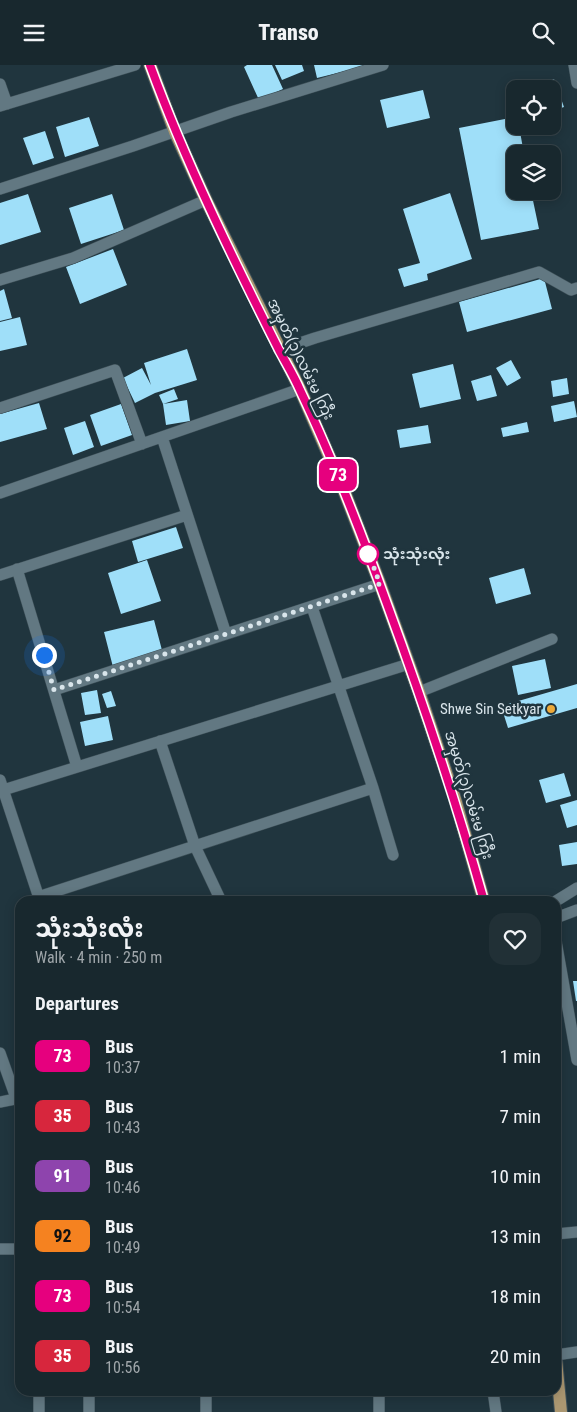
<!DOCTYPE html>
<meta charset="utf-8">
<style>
:root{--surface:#18282e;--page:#213036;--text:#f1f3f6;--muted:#9fa6aa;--line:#36444a}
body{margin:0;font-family:"Roboto Condensed","Noto Sans Myanmar",sans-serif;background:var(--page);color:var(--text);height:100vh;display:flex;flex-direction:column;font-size:19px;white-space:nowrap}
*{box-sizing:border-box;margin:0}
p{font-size:16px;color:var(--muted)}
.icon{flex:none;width:28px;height:28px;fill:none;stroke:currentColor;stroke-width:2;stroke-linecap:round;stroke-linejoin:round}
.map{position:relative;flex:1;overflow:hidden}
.panel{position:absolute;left:15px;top:831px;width:546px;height:500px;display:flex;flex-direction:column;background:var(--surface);border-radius:15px;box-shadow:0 2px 12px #0003,0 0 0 1px var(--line)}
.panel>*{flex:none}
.badge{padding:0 10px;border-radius:8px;font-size:18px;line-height:32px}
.buttons{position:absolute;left:506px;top:15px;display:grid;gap:10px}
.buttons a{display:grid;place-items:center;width:55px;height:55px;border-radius:10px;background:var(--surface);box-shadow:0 2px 12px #0003,0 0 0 1px var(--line);font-size:25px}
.you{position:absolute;width:25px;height:25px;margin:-12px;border:4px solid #fff;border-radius:50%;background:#1a73e8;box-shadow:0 0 0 8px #1a73e833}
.map>.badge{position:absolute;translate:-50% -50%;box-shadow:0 0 0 2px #fff}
h2{padding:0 20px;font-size:19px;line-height:45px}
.round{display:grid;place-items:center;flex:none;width:52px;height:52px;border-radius:15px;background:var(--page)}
.headline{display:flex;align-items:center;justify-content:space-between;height:85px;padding:0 20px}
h1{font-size:24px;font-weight:800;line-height:38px}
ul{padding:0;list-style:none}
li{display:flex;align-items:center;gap:15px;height:60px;padding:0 20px}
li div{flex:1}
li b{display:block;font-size:19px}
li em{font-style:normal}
li .badge{min-width:55px;font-weight:700;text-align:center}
header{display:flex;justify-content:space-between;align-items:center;height:65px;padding:0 20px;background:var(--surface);font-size:22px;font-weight:800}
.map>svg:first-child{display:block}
</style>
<header><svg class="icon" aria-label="menu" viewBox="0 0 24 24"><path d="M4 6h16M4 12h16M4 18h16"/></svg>Transo<svg class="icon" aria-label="search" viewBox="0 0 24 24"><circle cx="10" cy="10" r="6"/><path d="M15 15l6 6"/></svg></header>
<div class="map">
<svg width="577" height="1347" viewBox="0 0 577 1347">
<rect width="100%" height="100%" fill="#20353e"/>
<path fill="#9fdff9" d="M247,0H272L283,24L259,35L244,2Z
M275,0H302L304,6L282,15Z
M314,0H365L366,1L317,13Z
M554,14L564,42L552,46V24H533V21Z
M423,25L430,53L387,63L380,35Z
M89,52L99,81L65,92L56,62Z
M515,52V61H519L524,89H515V126H531L539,164L481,175L459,63Z
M45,66L54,93L33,100L23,73Z
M450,128L472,194L427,209L428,215L404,222L398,204L420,198L403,144Z
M28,129L41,167L0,180V138Z
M112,129L124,165L81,179L69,143Z
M113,184L127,220L80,239L66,202Z
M544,213L552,244L467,267L459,237Z
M4,224L12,253L0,256V226Z
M20,252L27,280L0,286V257Z
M187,284L197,315L155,328L135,338L123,313L142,303L151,320L144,298Z
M511,295L521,313L507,321L496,303Z
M453,299L461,334L420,343L412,309Z
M491,310L497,331L477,336L471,316Z
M567,313L569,329L553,332L551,316Z
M174,324L178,334L163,339L159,330Z
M187,335L190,356L166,360L163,339Z
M574,336L577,352L554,357L551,341Z
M39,338L47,364L0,377V349Z
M121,339L132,370L101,381L90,350Z
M85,356L94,382L73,390L64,363Z
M527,357L529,367L503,372L501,363Z
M428,360L431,378L400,383L397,365Z
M176,462L183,483L138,497L132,476Z
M147,495L161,536L121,549L108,508Z
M524,503L531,529L496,539L489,513Z
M154,555L163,589L113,602L104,567Z
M545,594L551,623L518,630L512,601Z
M577,619V643L508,663L501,641Z
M97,625L101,648L85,650L81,628Z
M111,626L116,641L107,643L102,629Z
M108,651L113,675L85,681L80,657Z
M564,708L571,731L546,738L539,715Z
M577,735V760L567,763L560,740Z
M577,777V799L562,801L559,780Z
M573,916H577V936H576Z"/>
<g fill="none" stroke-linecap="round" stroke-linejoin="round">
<g stroke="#3e5058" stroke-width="12">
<path id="minor" d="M574,0L577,18
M0,19L7,39
M0,41L135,0
M0,124L133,81L231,47L383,0
M0,215L73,193L206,135
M279,285L315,273L539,207L571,225L577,223
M0,343L115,305L142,379
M162,372L226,569
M0,428L300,324
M17,504L77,702
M0,510L187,450
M312,542L373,723L393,790
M54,625L380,519
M419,627L552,574
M160,676L195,781L221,836
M0,715L40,836
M0,726L409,599
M38,832L373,723
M556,836L577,823
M556,851H561L577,845
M556,876L577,995
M0,988L16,1033
M0,1037L20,1033
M556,1169L577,1167
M0,1184H20
M556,1290L577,1287
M89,1326V1347
M206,1326V1347
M379,1326V1347
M493,1326L496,1347
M39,1347V1326"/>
</g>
<g stroke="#3e5058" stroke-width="14">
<path id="major" d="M150,0L175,67L206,135L300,324L343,423L380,519L419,627L455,734L484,836
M556,1295L561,1347"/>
</g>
<use href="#minor" stroke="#627882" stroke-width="11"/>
<use href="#major" stroke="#ab9771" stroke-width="12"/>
</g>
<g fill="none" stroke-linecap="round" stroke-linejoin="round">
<g stroke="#fff" stroke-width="11">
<path id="line" d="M150,0C186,98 232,192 279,285C286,298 294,311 300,325C333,394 361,467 387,539C423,637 456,736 484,836"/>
</g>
<use href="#line" stroke="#e6007e" stroke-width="8"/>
<path stroke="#d9e5eb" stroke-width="5" stroke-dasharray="0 9" d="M44,590L54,625L380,519L368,487V489"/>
</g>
<circle fill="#fff" stroke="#e6007e" stroke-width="2.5" cx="368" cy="489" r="10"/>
<circle fill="#eca93a" stroke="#20353e" stroke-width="2" cx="551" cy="644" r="5"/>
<g text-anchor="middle" stroke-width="5" stroke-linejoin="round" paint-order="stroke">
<g font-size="15" fill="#d9e5eb" stroke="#20353e">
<text transform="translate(301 294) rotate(64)" y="5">အမှတ်(၃)လမ်းမ ကြီး</text>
<text transform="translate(469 730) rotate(73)" y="5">အမှတ်(၃)လမ်းမ ကြီး</text>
</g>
<g font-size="15" font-weight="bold" fill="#d9e5eb" stroke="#20353e" text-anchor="start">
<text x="383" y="494">သုံးသုံးလုံး</text>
</g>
<g font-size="15" fill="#d9e5eb" stroke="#20353e" text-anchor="end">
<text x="541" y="649">Shwe Sin Setkyar</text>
</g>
</g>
</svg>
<div class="buttons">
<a><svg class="icon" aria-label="locate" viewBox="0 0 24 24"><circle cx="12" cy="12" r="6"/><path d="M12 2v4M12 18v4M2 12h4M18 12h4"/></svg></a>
<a><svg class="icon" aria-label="layers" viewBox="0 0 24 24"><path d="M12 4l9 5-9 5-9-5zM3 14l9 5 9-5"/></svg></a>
</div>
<div class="you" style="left:44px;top:590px"></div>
<b class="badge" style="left:338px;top:410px;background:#e6007e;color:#fff">73</b>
<section class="panel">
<div class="headline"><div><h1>သုံးသုံးလုံး</h1><p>Walk · 4 min · 250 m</p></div><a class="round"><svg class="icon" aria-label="heart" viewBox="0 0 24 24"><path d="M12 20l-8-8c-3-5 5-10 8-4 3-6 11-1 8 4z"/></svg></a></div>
<h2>Departures</h2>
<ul>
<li><span class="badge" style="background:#e6007e;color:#fff">73</span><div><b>Bus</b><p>10:37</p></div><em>1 min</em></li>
<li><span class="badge" style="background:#d7263d;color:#fff">35</span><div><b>Bus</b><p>10:43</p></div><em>7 min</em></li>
<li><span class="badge" style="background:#8e44ad;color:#fff">91</span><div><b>Bus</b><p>10:46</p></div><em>10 min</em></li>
<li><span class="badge" style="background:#f58220;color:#111">92</span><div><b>Bus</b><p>10:49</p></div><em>13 min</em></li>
<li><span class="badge" style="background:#e6007e;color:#fff">73</span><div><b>Bus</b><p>10:54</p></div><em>18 min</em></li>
<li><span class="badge" style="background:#d7263d;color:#fff">35</span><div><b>Bus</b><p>10:56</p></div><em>20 min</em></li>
</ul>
</section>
</div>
